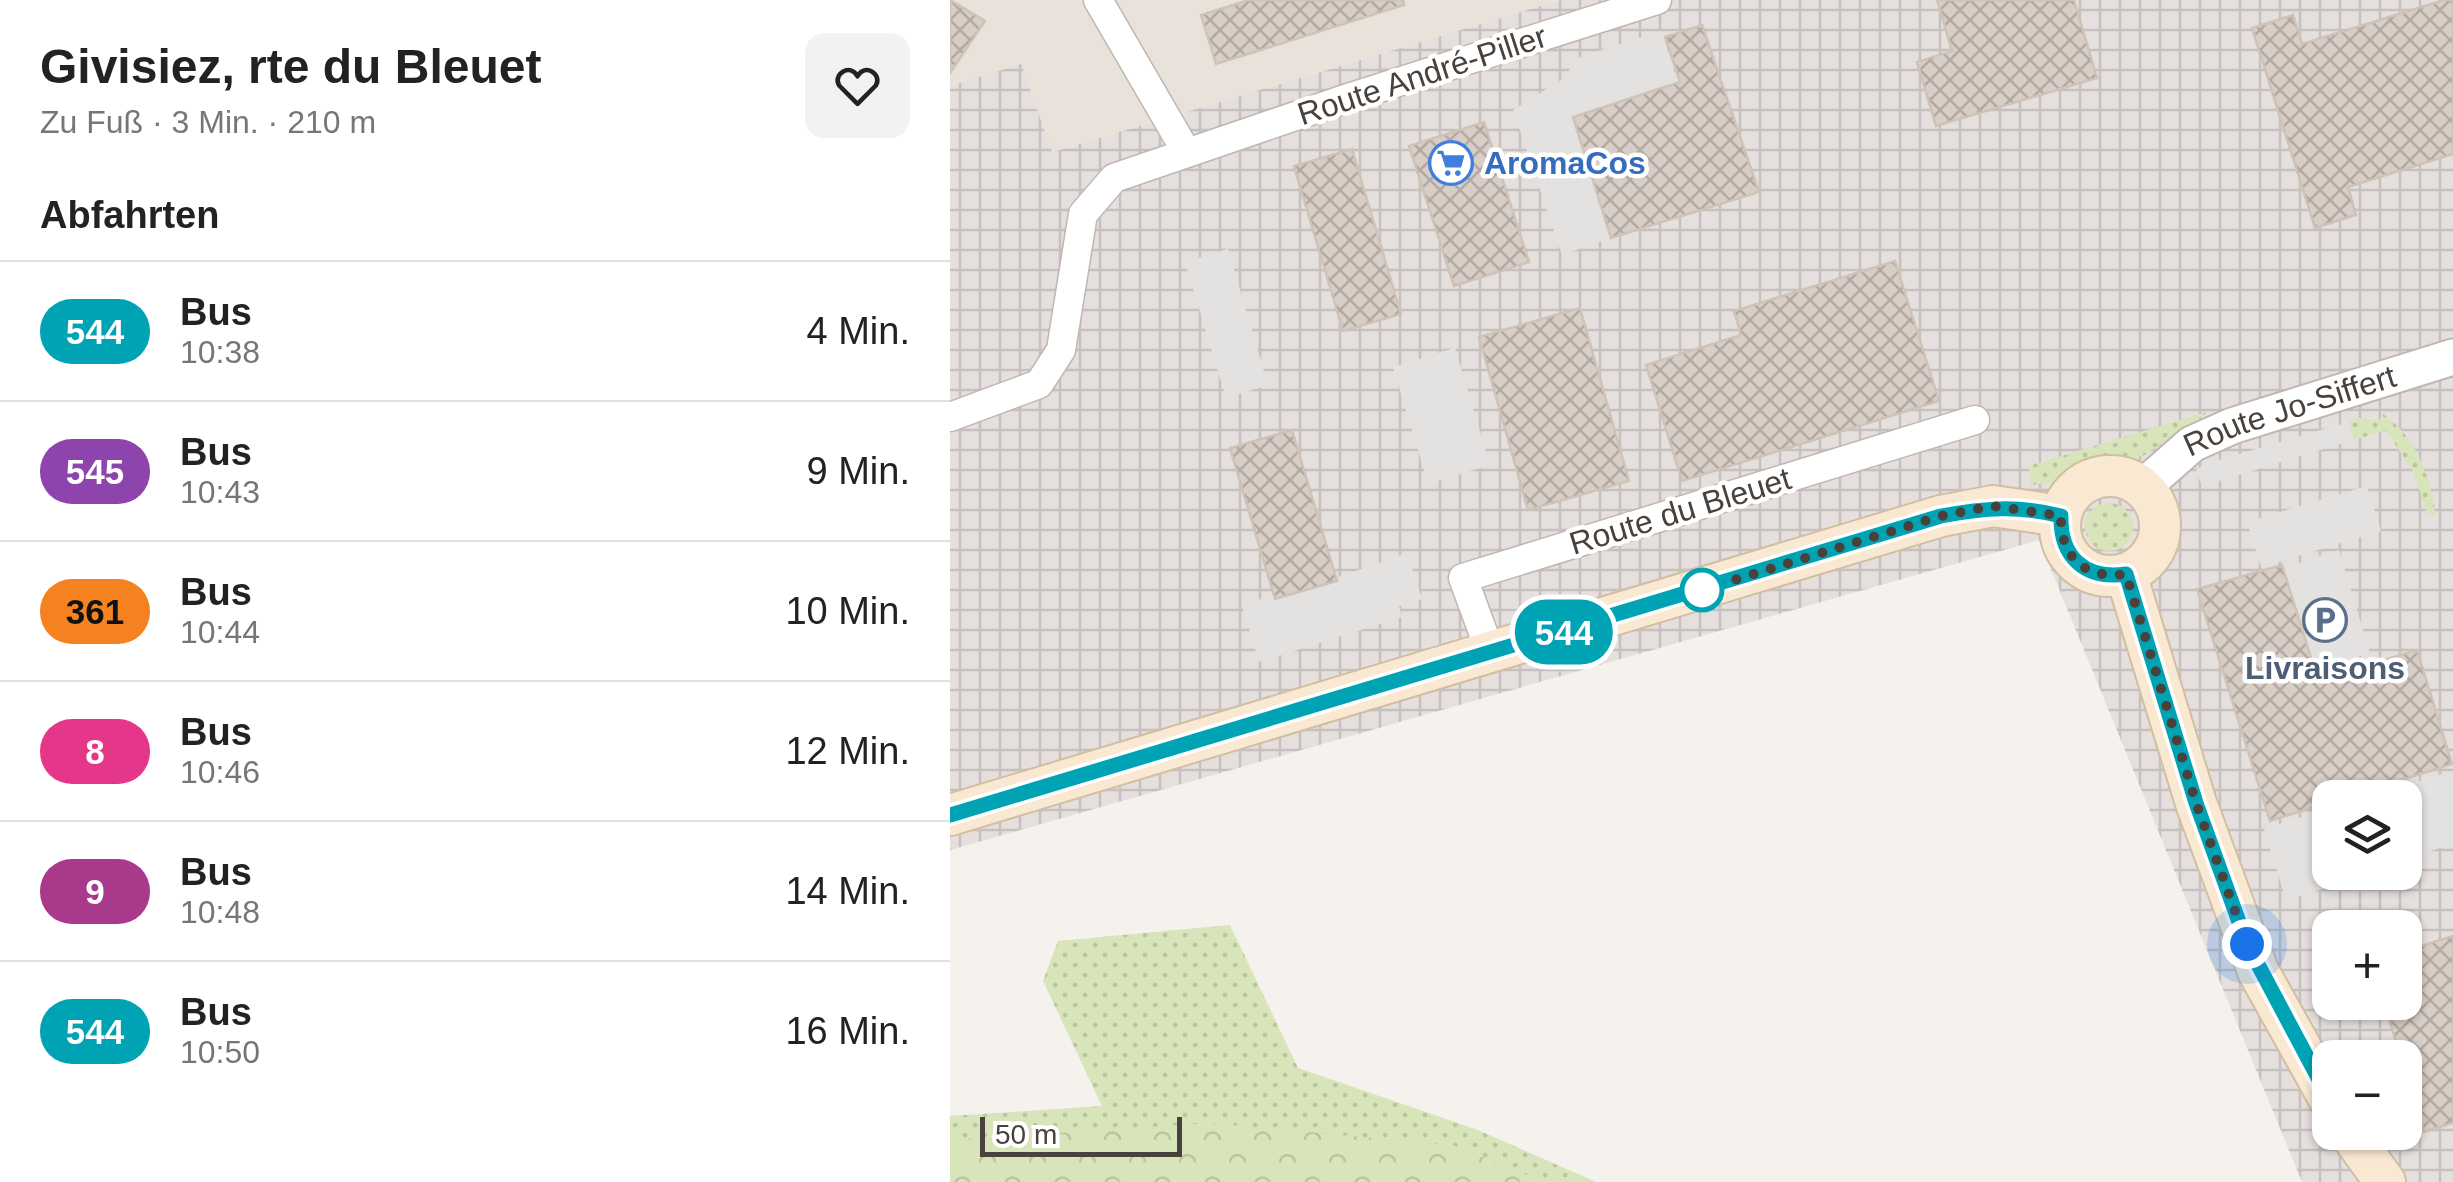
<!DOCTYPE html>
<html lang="de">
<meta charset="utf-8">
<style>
:root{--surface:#fff;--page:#f2f2f2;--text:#222;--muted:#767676;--line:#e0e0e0}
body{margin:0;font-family:Helvetica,sans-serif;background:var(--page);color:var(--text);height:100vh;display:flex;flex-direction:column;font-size:38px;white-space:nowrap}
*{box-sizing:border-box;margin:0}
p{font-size:32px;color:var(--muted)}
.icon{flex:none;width:55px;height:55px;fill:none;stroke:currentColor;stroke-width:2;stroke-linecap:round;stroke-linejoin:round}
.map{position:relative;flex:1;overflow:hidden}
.details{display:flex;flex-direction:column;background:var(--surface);width:950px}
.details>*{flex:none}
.badge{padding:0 20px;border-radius:32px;font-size:35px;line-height:65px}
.fabs{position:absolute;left:1362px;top:780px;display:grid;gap:20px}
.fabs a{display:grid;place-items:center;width:110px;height:110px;border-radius:20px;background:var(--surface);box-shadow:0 2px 8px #0004;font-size:50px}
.scale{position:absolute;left:30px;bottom:25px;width:202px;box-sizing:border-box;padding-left:10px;border:5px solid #49413b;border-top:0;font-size:28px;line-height:35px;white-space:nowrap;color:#49413b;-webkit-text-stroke:8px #fff;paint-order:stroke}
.you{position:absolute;width:50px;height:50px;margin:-25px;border:8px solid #fff;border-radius:50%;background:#1a73e8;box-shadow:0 0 0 15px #1a73e833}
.map>.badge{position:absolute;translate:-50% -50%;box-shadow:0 0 0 5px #fff}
h2{padding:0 40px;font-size:38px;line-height:90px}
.round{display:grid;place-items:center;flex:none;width:105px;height:105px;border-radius:20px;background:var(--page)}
.summary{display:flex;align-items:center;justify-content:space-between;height:170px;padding:0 40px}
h1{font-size:48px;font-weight:700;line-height:75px}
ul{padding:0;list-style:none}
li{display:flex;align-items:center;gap:30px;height:140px;padding:0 40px;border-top:2px solid var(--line)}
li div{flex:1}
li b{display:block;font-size:38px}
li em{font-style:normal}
li .badge{min-width:110px;font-weight:700;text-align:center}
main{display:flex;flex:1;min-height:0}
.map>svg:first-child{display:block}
</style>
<main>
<section class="details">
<div class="summary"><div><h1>Givisiez, rte du Bleuet</h1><p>Zu Fuß · 3 Min. · 210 m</p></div><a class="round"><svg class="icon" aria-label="heart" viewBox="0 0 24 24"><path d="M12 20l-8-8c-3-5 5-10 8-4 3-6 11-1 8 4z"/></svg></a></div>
<h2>Abfahrten</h2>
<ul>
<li><span class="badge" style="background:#00a3b4;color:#fff">544</span><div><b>Bus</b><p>10:38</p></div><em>4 Min.</em></li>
<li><span class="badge" style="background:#8e44ad;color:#fff">545</span><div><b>Bus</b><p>10:43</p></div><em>9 Min.</em></li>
<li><span class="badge" style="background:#f58220;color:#111">361</span><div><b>Bus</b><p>10:44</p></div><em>10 Min.</em></li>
<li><span class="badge" style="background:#e43789;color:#fff">8</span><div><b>Bus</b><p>10:46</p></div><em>12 Min.</em></li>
<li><span class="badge" style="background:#a9398b;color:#fff">9</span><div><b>Bus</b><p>10:48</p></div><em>14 Min.</em></li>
<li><span class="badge" style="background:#00a3b4;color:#fff">544</span><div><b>Bus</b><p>10:50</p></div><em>16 Min.</em></li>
</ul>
</section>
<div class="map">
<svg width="1503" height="1182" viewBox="0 0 1503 1182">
<defs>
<pattern id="industrial-grid" width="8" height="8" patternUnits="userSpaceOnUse" patternTransform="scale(2.5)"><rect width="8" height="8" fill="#e5e0de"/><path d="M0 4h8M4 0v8" fill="none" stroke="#c6c1bf"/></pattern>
<pattern id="grass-dots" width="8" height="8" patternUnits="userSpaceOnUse" patternTransform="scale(2.5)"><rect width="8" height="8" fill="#d8e4ba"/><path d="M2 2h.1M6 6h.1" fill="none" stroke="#bbc5a1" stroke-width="1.8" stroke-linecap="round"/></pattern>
<pattern id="forest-crowns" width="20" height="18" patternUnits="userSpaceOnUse" patternTransform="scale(2.5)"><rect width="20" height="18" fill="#d8e4ba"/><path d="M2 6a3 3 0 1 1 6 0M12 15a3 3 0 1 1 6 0" fill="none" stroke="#bbc5a1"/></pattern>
<pattern id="building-cross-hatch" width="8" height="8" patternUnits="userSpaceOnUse" patternTransform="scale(2.5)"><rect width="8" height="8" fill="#d8cec6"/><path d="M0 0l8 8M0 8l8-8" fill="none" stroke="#b1a9a2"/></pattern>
</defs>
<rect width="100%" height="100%" fill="#f5f1ed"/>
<path fill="#e8e2db" d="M0,0H611L101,152L0,86Z"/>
<path fill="url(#industrial-grid)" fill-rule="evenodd" d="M611,0H1503V1182H1352L1089,540L0,850V86L71,64L102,152ZM1380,798H1455V872H1380ZM1380,928H1455V1002H1380ZM1380,1058H1455V1132H1380Z"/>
<path fill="url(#grass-dots)" d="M1259,411L1193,456L1135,466L1108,482L1080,485L1079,466Z
M1433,414C1463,433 1483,480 1485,515L1477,514L1464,473L1436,430L1404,440L1399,422L1409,418L1429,421Z
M1135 527a24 24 0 1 1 48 0a24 24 0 1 1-48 0Z
M280,925L348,1068L528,1130L646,1182H0V1116L152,1106L93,981L108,941Z"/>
<path fill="url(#forest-crowns)" d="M259,1123L502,1145L595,1182H0V1140Z"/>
<path fill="#e4e2e0" d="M711,31L728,83L623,117L661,238L612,255L563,110L611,80L630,57Z
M278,249L318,385L276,398L235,262Z
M505,348L540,465L478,484L443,367Z
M1399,422L1404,440L1252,486L1246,470L1255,464Z
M1417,486L1431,531L1311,567L1297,522Z
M1389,550L1420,653L1355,673L1323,571Z
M457,553L472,599L449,606L452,617L309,662L292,605L324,595L325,599Z
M1503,771V844L1455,859V798L1416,797Z
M1380,808V872L1427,873L1336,900L1314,829Z"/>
<path fill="url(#building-cross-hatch)" stroke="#cfc2b7" stroke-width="2.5" d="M0,0L35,21L0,73Z
M299,0H453L454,5L266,64L251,15Z
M987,0H1124L1147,78L986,126L967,62L1002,51Z
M1494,0H1503V154L1398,187L1406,215L1365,228L1302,28L1343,15L1352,44Z
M752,25L809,192L661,238L623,117L730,82L715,37Z
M534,122L579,262L504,286L459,146Z
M402,149L451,314L393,331L344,166Z
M945,261L989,401L732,481L696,365L791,335L784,311Z
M630,308L679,481L578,510L529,337Z
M342,430L387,581L325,599L280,448Z
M1332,565L1368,680L1467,650L1502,764L1395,798H1380V802L1320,821L1247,589Z
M1503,936V1123L1474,1132L1455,1058H1451L1434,1002H1455V951Z"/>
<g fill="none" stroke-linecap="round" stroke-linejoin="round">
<g stroke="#bfb7b0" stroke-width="31">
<path id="minor" d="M148,0L237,153
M0,417L89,384L111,350L133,214L164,178L401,97L707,0
M541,654L513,578L1025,420"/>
</g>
<g stroke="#bfb7b0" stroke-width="39">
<g id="tertiary">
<path id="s1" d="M1192,488L1242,444L1282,426L1503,357"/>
</g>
</g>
<g stroke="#d2bea3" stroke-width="44">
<path id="secondary" d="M1110 526a50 50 0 1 1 100 0a50 50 0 1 1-100 0Z
M1176,574L1246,803L1308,971L1380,1100
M0,815L991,516L1043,506L1111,516
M1399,1132L1435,1182"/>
</g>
<use href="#minor" stroke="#fff" stroke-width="28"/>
<use href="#tertiary" stroke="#fff" stroke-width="35"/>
<use href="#secondary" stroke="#f9e9d2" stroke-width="40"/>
</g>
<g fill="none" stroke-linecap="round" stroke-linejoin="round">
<g stroke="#fff" stroke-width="22">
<path id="line" d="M0,815L991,516C1034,508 1068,505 1111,516C1110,557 1135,580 1176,574L1246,803L1297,944L1380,1100"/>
</g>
<use href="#line" stroke="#00a3b4" stroke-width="15"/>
<path stroke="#49413b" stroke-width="10" stroke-dasharray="0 18" d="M752,590L991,516L1043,506L1111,516C1110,557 1135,580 1176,574L1246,803L1297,944"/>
</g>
<defs>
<g id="supermarket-ring" transform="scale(2.25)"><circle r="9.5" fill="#fff" stroke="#3f7fe0" stroke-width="1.5"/><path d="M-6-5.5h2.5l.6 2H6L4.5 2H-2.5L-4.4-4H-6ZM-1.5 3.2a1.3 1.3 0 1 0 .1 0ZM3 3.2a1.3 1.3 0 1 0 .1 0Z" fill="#3f7fe0"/></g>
<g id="parking-ring" transform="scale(2.25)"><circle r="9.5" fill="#fff" stroke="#5c6f8a" stroke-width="1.5"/><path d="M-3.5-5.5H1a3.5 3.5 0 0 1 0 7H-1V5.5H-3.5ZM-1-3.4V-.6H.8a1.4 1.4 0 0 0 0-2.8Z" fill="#5c6f8a"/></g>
</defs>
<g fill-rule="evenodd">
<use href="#supermarket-ring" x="501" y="163"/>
<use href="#parking-ring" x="1375" y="620"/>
</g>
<circle fill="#fff" stroke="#00a3b4" stroke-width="5" cx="752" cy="590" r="20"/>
<g text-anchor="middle" stroke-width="9" stroke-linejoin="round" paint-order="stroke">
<g font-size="32" fill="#49413b" stroke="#fff">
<text transform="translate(472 75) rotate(-18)" y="11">Route André-Piller</text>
<text dy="11" stroke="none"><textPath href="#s1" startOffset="170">Route Jo-Siffert</textPath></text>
<text transform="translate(730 511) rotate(-17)" y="11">Route du Bleuet</text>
</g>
<g font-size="32" font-weight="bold" fill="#366cbe" stroke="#fff" text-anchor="start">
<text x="534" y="174">AromaCos</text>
</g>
<g font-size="32" font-weight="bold" fill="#4e5e75" stroke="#fff">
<text x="1375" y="679">Livraisons</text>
</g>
</g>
</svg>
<div class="fabs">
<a><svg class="icon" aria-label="layers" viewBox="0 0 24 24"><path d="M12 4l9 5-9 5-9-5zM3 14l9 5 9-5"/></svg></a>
<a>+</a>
<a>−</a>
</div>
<div class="scale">50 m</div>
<div class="you" style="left:1297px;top:944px"></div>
<b class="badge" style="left:614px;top:632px;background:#00a3b4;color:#fff">544</b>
</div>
</main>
